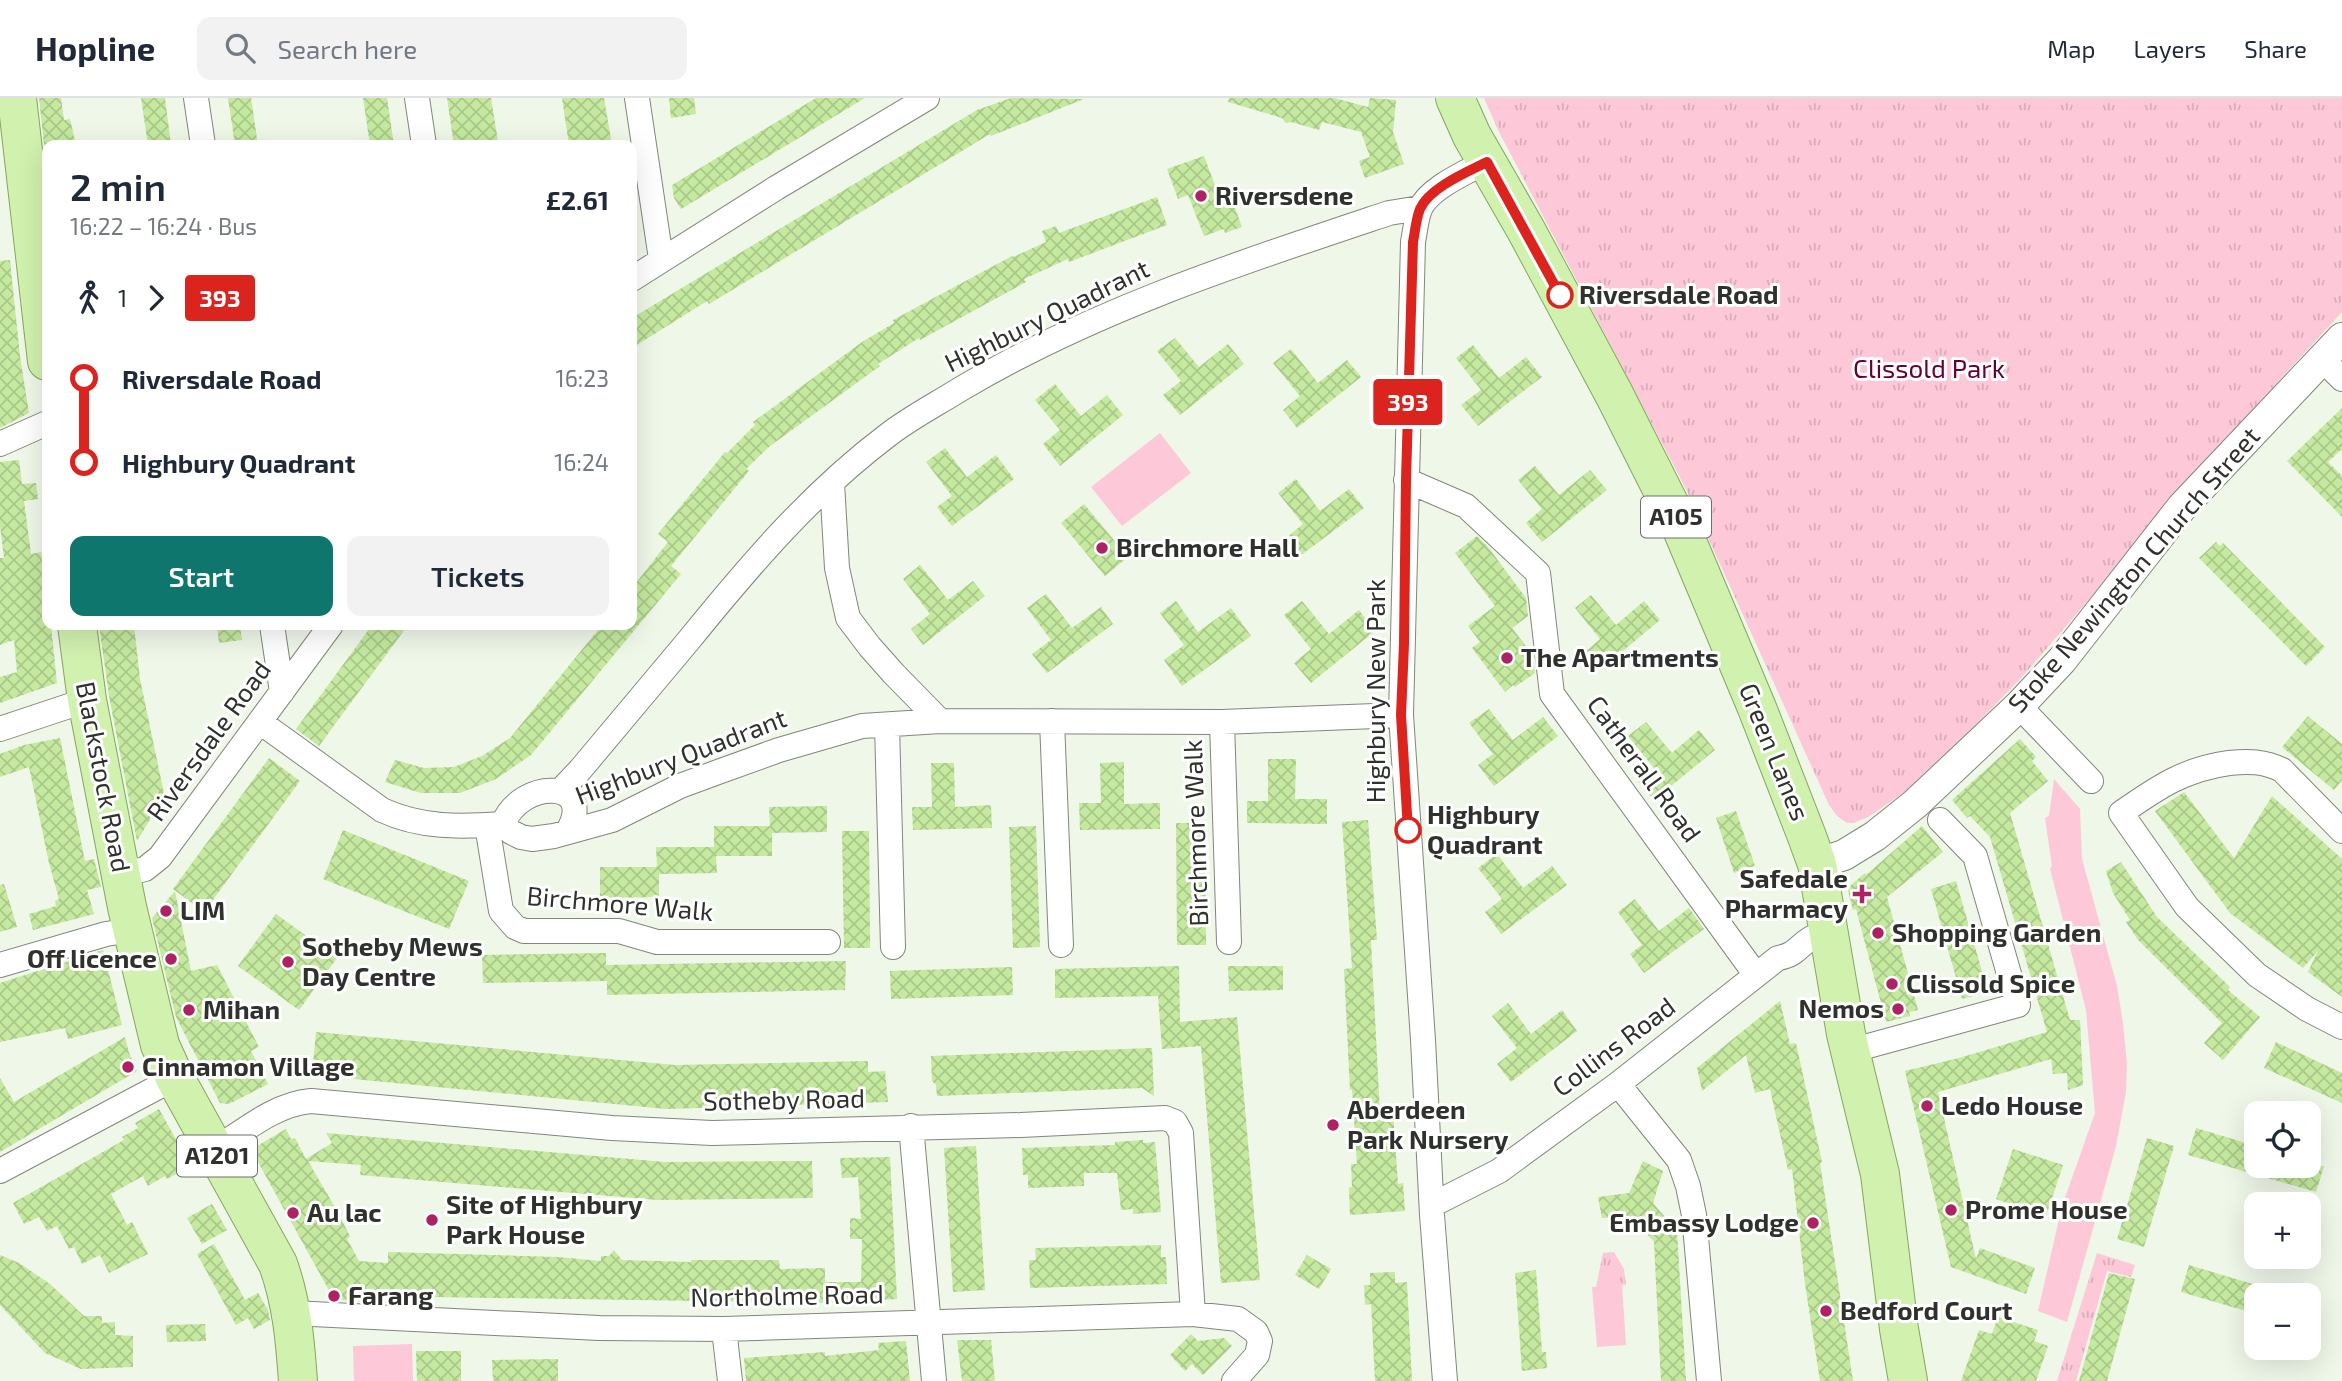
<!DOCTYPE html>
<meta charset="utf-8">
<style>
:root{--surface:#fff;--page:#f2f2f3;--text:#1f2937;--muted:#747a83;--line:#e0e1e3;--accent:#0f766e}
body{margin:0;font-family:"Exo 2",sans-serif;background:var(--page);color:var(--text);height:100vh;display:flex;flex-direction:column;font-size:26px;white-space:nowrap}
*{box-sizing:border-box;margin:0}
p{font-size:23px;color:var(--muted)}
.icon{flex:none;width:38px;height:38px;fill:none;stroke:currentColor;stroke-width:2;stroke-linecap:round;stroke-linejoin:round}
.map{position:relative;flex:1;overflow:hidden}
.drawer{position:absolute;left:42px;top:42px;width:595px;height:490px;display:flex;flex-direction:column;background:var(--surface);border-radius:14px;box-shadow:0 7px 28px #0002}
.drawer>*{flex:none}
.badge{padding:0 14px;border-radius:5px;font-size:24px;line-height:46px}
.controls{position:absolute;left:2244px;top:1003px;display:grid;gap:14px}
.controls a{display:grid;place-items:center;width:77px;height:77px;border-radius:14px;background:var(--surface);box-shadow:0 7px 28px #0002;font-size:35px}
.map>.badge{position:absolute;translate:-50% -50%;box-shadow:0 0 0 4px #fff}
.legs{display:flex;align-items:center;gap:10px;height:77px;padding:0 28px;font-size:23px}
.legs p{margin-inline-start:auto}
.summary{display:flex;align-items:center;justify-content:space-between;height:119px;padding:0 28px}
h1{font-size:38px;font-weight:600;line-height:52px}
.button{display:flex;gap:14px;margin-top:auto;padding:14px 28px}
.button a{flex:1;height:80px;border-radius:14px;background:var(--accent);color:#fff;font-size:28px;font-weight:600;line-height:80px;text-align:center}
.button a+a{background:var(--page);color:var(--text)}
ul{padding:0 28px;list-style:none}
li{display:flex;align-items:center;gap:24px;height:84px;font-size:26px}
li i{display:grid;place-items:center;width:10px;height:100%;margin:0 9px;background:currentColor}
li i::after{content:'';width:18px;height:18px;margin:-9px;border:5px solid;border-radius:50%;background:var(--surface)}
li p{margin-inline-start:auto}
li:first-child i{background:linear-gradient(#0000 50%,currentColor 0)}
li:last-child i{background:linear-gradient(currentColor 50%,#0000 0)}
header{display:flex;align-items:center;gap:42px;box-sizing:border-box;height:98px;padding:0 35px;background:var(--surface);border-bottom:2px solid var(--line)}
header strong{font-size:33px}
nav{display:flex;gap:38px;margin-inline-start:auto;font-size:24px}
.search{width:490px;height:63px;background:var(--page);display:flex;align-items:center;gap:18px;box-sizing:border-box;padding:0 24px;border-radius:14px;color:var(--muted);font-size:26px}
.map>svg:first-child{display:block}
</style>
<header>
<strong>Hopline</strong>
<div class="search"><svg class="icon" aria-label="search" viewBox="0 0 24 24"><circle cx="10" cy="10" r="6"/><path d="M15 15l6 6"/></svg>Search here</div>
<nav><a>Map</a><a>Layers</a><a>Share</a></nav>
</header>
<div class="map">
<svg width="2342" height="1283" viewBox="0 0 2342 1283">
<defs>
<pattern id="grass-tufts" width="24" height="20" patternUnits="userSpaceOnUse" patternTransform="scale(1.75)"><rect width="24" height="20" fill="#fdc8d7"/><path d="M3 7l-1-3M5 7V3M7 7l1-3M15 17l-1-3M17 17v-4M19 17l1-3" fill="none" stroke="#d9acb9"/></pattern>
<pattern id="building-cross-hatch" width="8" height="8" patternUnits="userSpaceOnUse" patternTransform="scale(1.75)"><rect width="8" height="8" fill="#c4e99f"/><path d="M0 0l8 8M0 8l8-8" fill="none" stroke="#a9c889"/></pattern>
</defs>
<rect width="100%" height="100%" fill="#eff7e9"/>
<path fill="url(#grass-tufts)" d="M1484,0H2342V214L2255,309L2022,579L1960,643L1905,694L1868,719L1854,725H1847L1837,718L1829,707L1686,391L1499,34Z
M1614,1154L1624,1171L1626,1187L1596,1189L1603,1155Z
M2097,1155L2135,1167L2131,1179L2107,1173L2076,1283H2057Z"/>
<path fill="#fdc8d7" d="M1160,335L1191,375L1122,428L1091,389Z
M2054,681L2080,711L2082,761L2117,888L2123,925L2127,966L2126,994L2116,1048L2067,1224L2038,1213L2062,1108L2095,1015L2086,912L2050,771L2052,768L2045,720L2049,718Z
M1622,1187L1626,1247L1597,1249L1592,1189Z
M412,1246L413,1283H354L353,1248Z"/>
<path fill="url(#building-cross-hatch)" d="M39,0H61L64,22L70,21L76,47H44Z
M141,0H165L171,47H148Z
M228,0H251L258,47H235Z
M363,0H387L394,47H370Z
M447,0H491L498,43L478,46L479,47H454Z
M562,0H604L612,47H569Z
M669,0H694L696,16L671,20Z
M816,0H865L681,111L674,100L672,87Z
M1011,0L1084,1L991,38L990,36L709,206L707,203L632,250V220L977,12Z
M1229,0H1334L1368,9L1370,0L1396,2L1393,34L1404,66L1365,80L1359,63L1370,59L1361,34L1322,24L1319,32L1291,24L1286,25L1282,20L1228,4Z
M1204,58L1221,103L1231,99L1242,129L1225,135L1224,131L1204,138L1188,97L1178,101L1167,71Z
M1157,99L1167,127L1069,164L1068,161L1024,181L1026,184L920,242L919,240L878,266L880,268L770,348L746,371L749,373L671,468L681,476L531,657L496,681L460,695H421L385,684L395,662L424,670L454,669L482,658L510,640L602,527H632V490L668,444L658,436L725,354L727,355L755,327L753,324L862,244L894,225L893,222L1012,158L1013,159L1046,144L1042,133L1056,128L1059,135Z
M10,162L20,258L29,315L0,330V163Z
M1175,240L1199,269L1228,246L1244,266L1180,317L1163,297L1181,283L1157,253Z
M1473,247L1499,280L1526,259L1542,279L1478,328L1461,307L1481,292L1456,260Z
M1291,251L1318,285L1347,262L1361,279L1297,330L1283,312L1300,298L1273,265Z
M1055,286L1081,318L1107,297L1123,317L1060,368L1043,346L1060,332L1035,302Z
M2342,310V351L2328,364L2342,378V419L2287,363Z
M945,350L967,379L996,357L1014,381L952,428L937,409L952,398L926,364Z
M19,362L22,386L36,385L38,401L24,403L31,456L41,454L47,502V527H51L57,585L0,605V579L17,574L14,542L0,547V460H4L0,428V364Z
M1535,368L1559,397L1590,372L1607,392L1542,444L1526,425L1542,411L1518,382Z
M1296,381L1320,413L1349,391L1364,410L1300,458L1286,440L1303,426L1278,395Z
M1084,406L1128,459L1105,478L1061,425Z
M1477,438L1488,449L1526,500L1528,518L1512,530L1533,557L1535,575L1515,589L1513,587L1505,594L1472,550L1480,544L1468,528L1495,508L1455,455Z
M2216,444L2220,448L2223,445L2325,549L2306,568L2199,460Z
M920,467L948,502L973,483L985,498L923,547L911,531L930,516L903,481Z
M1046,496L1072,530L1101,509L1113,526L1047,575L1032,556L1051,542L1027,510Z
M1591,497L1616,527L1644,503L1660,522L1600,572L1585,554L1600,541L1575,510Z
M1176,503L1198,534L1231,510L1251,538L1182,588L1164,562L1184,547L1160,515Z
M1302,503L1329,536L1359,512L1375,533L1311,585L1294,565L1311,551L1284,517Z
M99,527H134L140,581L166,705L149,709L151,720L137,743L109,598Z
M217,527H240L242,542L219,545Z
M372,527H408L319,648L296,631Z
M1489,611L1513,642L1543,619L1558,638L1494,688L1478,667L1493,656L1469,625Z
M2308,618L2342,646V682L2334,692L2282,649Z
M1646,624L1672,655L1699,632L1715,652L1654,702L1638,683L1654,670L1628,638Z
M60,640L85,763L94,761L101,789L87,792L94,816L33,832L29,816L56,808L55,803L59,801L49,765L29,669L0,679V656L24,647Z
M2020,641L2036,659L2032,663L2048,683L2010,715L2070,922H2080L2083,987L2068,992L2067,975L2053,976L2051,961L1938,994L1976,1161L1980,1150L2035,1170L2026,1196L1951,1169L1905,973L1959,960L2047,934L1990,739L1970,718L1967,720L1952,702Z
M269,660L300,683L204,814L173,791Z
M1268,661H1296L1295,701H1327V726L1247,725V703H1268Z
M1124,664V706L1160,705V731L1080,732L1079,705H1101L1100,665Z
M931,665H954L955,709L991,707L992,730L913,732L912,709H932Z
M2184,694L2234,760L2272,698L2342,761V899L2308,874L2318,853L2303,870L2230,815L2155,713Z
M827,708V734L772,735V758H716L717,775L659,776V799L600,800V769H657L656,749H714V728H770L769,709Z
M1736,713L1755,768L1734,775L1716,720Z
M1368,722L1377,842H1371L1380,1016L1393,1015L1398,1086L1403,1085L1405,1113L1350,1117L1349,1089H1352L1351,1066H1357L1352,991L1350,992L1344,871L1352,870L1342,724Z
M1176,725H1205L1206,847H1177Z
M1036,728L1040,849L1013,850L1009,729Z
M1922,728L1943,754L1887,799L1918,912L1909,914L1910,918L1886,924L1856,811L1853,812L1848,793L1851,787L1865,775L1866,777Z
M343,732L469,783L449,831L323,781Z
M842,733H869L870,850H844Z
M1497,756L1523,790L1552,768L1567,787L1501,836L1485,814L1502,801L1478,770Z
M2121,764L2157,819L2230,889L2228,892L2260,919L2223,962L2204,945L2222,925L2138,842L2126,824L2130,822L2113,795L2106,773Z
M1956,783L1988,894L1962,901L1931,791Z
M4,786L17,829L0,834V787Z
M175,793L191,873L217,867L259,949L251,953L268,986L229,1006L220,1005L176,919L152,820Z
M1635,801L1659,833L1689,810L1704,831L1644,875L1630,856L1642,847L1618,814Z
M276,816L337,860L299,912L238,868Z
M103,852L122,927L68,941L65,930L0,944V885Z
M606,855V867L846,863L845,892L607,897V883L483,885L482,857Z
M1179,868L1180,924L1237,919L1260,1182L1221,1185L1201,948L1162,951L1158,898L1055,900V871Z
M1228,868H1283V892L1229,893Z
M1012,869L1013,897L891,901L890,873Z
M1780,903L1790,946L1796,945L1822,1064L1820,1065L1853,1283H1820L1805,1186L1792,1071L1788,1072L1770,991L1755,995L1746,957L1702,993L1697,970Z
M1508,905L1531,936L1562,912L1577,933L1511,984L1497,966L1517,950L1492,918Z
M316,934L675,967L868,963V974L885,973L888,1004L666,1011L312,977Z
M125,939L129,955L137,973L0,1054V980L14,1004Z
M2276,944L2342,975V1005L2264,970Z
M1152,950L1154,998L1142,990L937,998L936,987L932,983L931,958Z
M159,1011L191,1068L167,1081L165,1078L148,1088L143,1078L111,1096L127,1127L132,1124L148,1156L109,1175L100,1157L82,1166L74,1149L69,1151L57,1128L47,1133L39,1119L24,1126L13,1105L124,1042L122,1039L138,1030L135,1025Z
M2196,1030L2256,1048V1068H2324L2316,1094L2188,1057Z
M286,1031L291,1041L295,1040L306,1061L332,1045L326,1035L665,1064L812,1063L813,1100L657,1102L360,1077L361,1067L308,1063L336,1111L350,1138L347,1141L359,1163L388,1165V1154L557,1159L601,1163V1158H609L614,1152L622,1162L691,1164V1162H779L780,1171L825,1170V1184H861L862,1141H850V1120L861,1121L858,1079L842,1080L840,1060L890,1059L897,1201L826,1205L372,1198L373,1204L339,1202L331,1196L253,1055L257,1048Z
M2147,1040L2174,1048L2144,1149L2117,1141Z
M1143,1042V1045L1155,1044L1161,1114L1133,1116V1111L1121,1112L1117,1075H1084V1088L1028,1090V1077H1023L1022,1050L1115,1047V1044Z
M976,1048L985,1192L953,1194L944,1050Z
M2013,1051L2063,1067L2046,1118L1996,1101Z
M1643,1063L1663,1073L1653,1105L1677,1133L1686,1283H1661L1654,1144L1632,1119L1602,1120L1598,1099L1629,1095Z
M212,1106L227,1132L202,1146L187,1120Z
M214,1146L245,1202L258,1195L268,1212L270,1222L254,1231L248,1220L236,1227L197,1156Z
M1161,1147V1159H1166L1167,1186L1030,1190L1029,1162H1036L1035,1150Z
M0,1157L19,1165L50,1186L84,1218H102V1225L115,1224V1237L133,1238V1269L81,1271L45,1255L0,1207Z
M1307,1157L1331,1171L1319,1191L1295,1177Z
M2189,1167L2256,1187V1216L2181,1194Z
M1536,1172L1542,1254H1546L1547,1270L1522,1273L1515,1175Z
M1395,1174V1185L1407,1184L1412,1283H1375L1371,1206L1365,1207L1364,1187H1370V1175Z
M2109,1175L2135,1181L2107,1283H2079Z
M1998,1219L2038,1232L2034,1243L2048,1248L2036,1283H1961L1979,1232L1992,1236Z
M205,1226L206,1243L167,1244L166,1227Z
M1191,1236L1198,1243L1224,1240L1232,1248L1203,1277L1192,1266L1185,1273L1170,1257Z
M957,1242H991L995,1283H962Z
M906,1243L910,1283H746L744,1260L825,1254V1258L879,1252L878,1245Z
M416,1253H461V1283H417Z
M558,1261V1283H493L492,1262Z"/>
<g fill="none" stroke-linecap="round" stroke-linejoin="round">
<g stroke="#81877b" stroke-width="26">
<path id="minor" d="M196,0L203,47
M417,0L424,47
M637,0L661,161
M632,181L776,90L927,0
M2322,261L2342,281
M0,346L47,325
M1406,382L1466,408L1538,475L1552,596L1756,877
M832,385L837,470L848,520L870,549L894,576L940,623
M272,527L282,594
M2019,608L2091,683
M1052,623L1061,847
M260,624L382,712C421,730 460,729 502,726
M1222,624L1229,844
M887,627L893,849
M0,631L87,602
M561,692L580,672C616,629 653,585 689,542C749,468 811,395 888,337C910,320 935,307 959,292C1093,212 1242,164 1389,115L1420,110
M503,726L511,734L521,739L532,741L554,738L612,722L680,688L718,674L779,652L862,628L940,623L1222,624L1401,617
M503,726C521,680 597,681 568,733
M487,727L501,813L515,829L524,833H619L657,844H828
M2342,733L2282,672C2264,663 2248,663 2229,665C2184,671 2157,690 2121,715L2187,809L2257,877L2307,911L2342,929
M121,777L145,771L160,759L331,527
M0,867L106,836L132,832
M1850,953L2018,907L1975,758L1940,722
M1618,986L1679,1062L1688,1088L1694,1117L1709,1283
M911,1028L934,1283
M214,1052C244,1033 275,1006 311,1003L612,1030L712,1035L1021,1027L1165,1020L1175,1024L1181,1035L1193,1216
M0,1073L175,980
M1432,1107L1499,1073L1618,986L1778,860C1796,857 1797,849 1810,841C1816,837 1822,836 1828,835
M292,1215L599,1230L724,1231L1193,1216L1238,1221L1256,1234L1260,1243L1257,1257L1234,1283
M724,1231L730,1283
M1445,1283L1432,1117L1423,942L1401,617L1413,144C1415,134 1416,121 1420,111C1429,90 1467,74 1487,63"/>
</g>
<g stroke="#81877b" stroke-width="32">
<path id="tertiary" d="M1817,766L1844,757L1875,738L1915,706L2019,608L2062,562L2182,409L2342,240"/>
</g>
<g stroke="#84a75d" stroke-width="40">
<path id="primary" d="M17,0L47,263
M1455,0L1472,38L1526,132L1615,298L1681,429L1757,610L1806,736L1817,766L1846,936L1880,1076L1899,1231L1908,1283
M77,527L87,602L127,809L160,947L175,980L278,1166C292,1205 295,1242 298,1283"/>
</g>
<use href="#minor" stroke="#fff" stroke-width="24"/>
<use href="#tertiary" stroke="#fff" stroke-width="30"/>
<use href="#primary" stroke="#d1f1ae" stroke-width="38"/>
</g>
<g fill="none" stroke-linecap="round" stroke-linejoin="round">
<g stroke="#fff" stroke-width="16">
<path id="line-1" d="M1408,732L1401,617L1404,546L1406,382L1413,144C1415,134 1416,121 1420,111C1429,90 1467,74 1487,64L1560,197"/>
</g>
<use href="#line-1" stroke="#dc241f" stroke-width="10"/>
</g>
<g fill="#ad2262" stroke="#fff" stroke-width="2.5">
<circle cx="1201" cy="98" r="7"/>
<circle cx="1102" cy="450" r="7"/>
<circle cx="1507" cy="560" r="7"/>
<path d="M1858.5 785.5h7v7h7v7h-7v7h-7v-7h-7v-7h7z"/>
<circle cx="166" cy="813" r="7"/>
<circle cx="1878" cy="835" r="7"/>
<circle cx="171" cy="861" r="7"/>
<circle cx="288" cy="864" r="7"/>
<circle cx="1892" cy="886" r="7"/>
<circle cx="1898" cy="911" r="7"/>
<circle cx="189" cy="912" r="7"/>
<circle cx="128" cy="969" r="7"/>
<circle cx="1927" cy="1008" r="7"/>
<circle cx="1333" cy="1027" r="7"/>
<circle cx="1951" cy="1112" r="7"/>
<circle cx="293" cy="1115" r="7"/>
<circle cx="432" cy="1122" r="7"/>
<circle cx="1813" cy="1125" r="7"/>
<circle cx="334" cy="1198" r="7"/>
<circle cx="1826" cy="1213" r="7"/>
</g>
<g fill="#fff" stroke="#dc241f" stroke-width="3.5">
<circle cx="1560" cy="197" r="12"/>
<circle cx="1408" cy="732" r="12"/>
</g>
<g text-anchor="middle" stroke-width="6" stroke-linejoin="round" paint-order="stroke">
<g fill="#fff" stroke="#6d6f6b" stroke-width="2">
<rect x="1641" y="398.5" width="70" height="41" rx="5"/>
<rect x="177" y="1037.5" width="80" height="41" rx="5"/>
</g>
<g font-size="24" font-weight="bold" fill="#2e312c">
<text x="1676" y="427">A105</text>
<text x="217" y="1066">A1201</text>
</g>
<g font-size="26" font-weight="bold" fill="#2e312c" stroke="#fff" text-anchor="start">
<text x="1215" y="107">Riversdene</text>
<text x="1116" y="459">Birchmore Hall</text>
<text x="1521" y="569">The Apartments</text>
<text x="1848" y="790" text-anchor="end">Safedale<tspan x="1848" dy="30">Pharmacy</tspan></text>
<text x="180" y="822">LIM</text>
<text x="1892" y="844">Shopping Garden</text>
<text x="302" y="858">Sotheby Mews<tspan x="302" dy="30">Day Centre</tspan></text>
<text x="157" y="870" text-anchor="end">Off licence</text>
<text x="1906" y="895">Clissold Spice</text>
<text x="1884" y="920" text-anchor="end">Nemos</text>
<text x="203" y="921">Mihan</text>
<text x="142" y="978">Cinnamon Village</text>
<text x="1941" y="1017">Ledo House</text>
<text x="1347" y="1021">Aberdeen<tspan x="1347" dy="30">Park Nursery</tspan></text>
<text x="446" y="1116">Site of Highbury<tspan x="446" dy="30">Park House</tspan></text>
<text x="1965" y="1121">Prome House</text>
<text x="307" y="1124">Au lac</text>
<text x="1799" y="1134" text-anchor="end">Embassy Lodge</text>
<text x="348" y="1207">Farang</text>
<text x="1840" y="1222">Bedford Court</text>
</g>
<g font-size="26" font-weight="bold" fill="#2e312c" stroke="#fff" text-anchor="start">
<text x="1579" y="206">Riversdale Road</text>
<text x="1427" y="726">Highbury<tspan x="1427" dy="30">Quadrant</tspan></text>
</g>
<g font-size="26" fill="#2e312c" stroke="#fff">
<text transform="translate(1047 218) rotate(-26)" y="9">Highbury Quadrant</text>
<text transform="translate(2134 472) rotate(-49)" y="9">Stoke Newington Church Street</text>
<text transform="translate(1376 593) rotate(-90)" y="9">Highbury New Park</text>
<text transform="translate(209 643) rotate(-54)" y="9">Riversdale Road</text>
<text transform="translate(1774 654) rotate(68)" y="9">Green Lanes</text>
<text transform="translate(681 659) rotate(-21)" y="9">Highbury Quadrant</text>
<text transform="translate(1644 671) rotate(54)" y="9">Catherall Road</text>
<text transform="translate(103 679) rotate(79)" y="9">Blackstock Road</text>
<text transform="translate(1196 735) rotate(-92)" y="9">Birchmore Walk</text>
<text transform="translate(620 806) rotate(5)" y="9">Birchmore Walk</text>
<text transform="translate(1614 949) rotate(-37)" y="9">Collins Road</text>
<text transform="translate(784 1002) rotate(-1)" y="9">Sotheby Road</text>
<text transform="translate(787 1198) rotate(-1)" y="9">Northolme Road</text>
</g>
<g font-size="26" fill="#640032" stroke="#fff">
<text x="1929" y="280">Clissold Park</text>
</g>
</g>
</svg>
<div class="controls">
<a><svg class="icon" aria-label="locate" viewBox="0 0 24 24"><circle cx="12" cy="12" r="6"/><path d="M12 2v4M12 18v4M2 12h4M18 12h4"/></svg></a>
<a>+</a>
<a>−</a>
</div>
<b class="badge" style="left:1408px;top:304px;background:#dc241f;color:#fff">393</b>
<section class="drawer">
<div class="summary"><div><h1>2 min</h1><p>16:22 – 16:24 · Bus</p></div><b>£2.61</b></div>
<div class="legs"><svg class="icon" aria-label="walk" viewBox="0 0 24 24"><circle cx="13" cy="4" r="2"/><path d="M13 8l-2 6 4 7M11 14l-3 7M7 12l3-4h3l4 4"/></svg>1<svg class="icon" aria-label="forward" viewBox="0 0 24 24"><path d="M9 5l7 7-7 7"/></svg><b class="badge" style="background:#dc241f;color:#fff">393</b></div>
<ul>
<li><i style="color:#dc241f"></i><b>Riversdale Road</b><p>16:23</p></li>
<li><i style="color:#dc241f"></i><b>Highbury Quadrant</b><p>16:24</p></li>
</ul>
<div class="button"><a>Start</a><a>Tickets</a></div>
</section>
</div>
